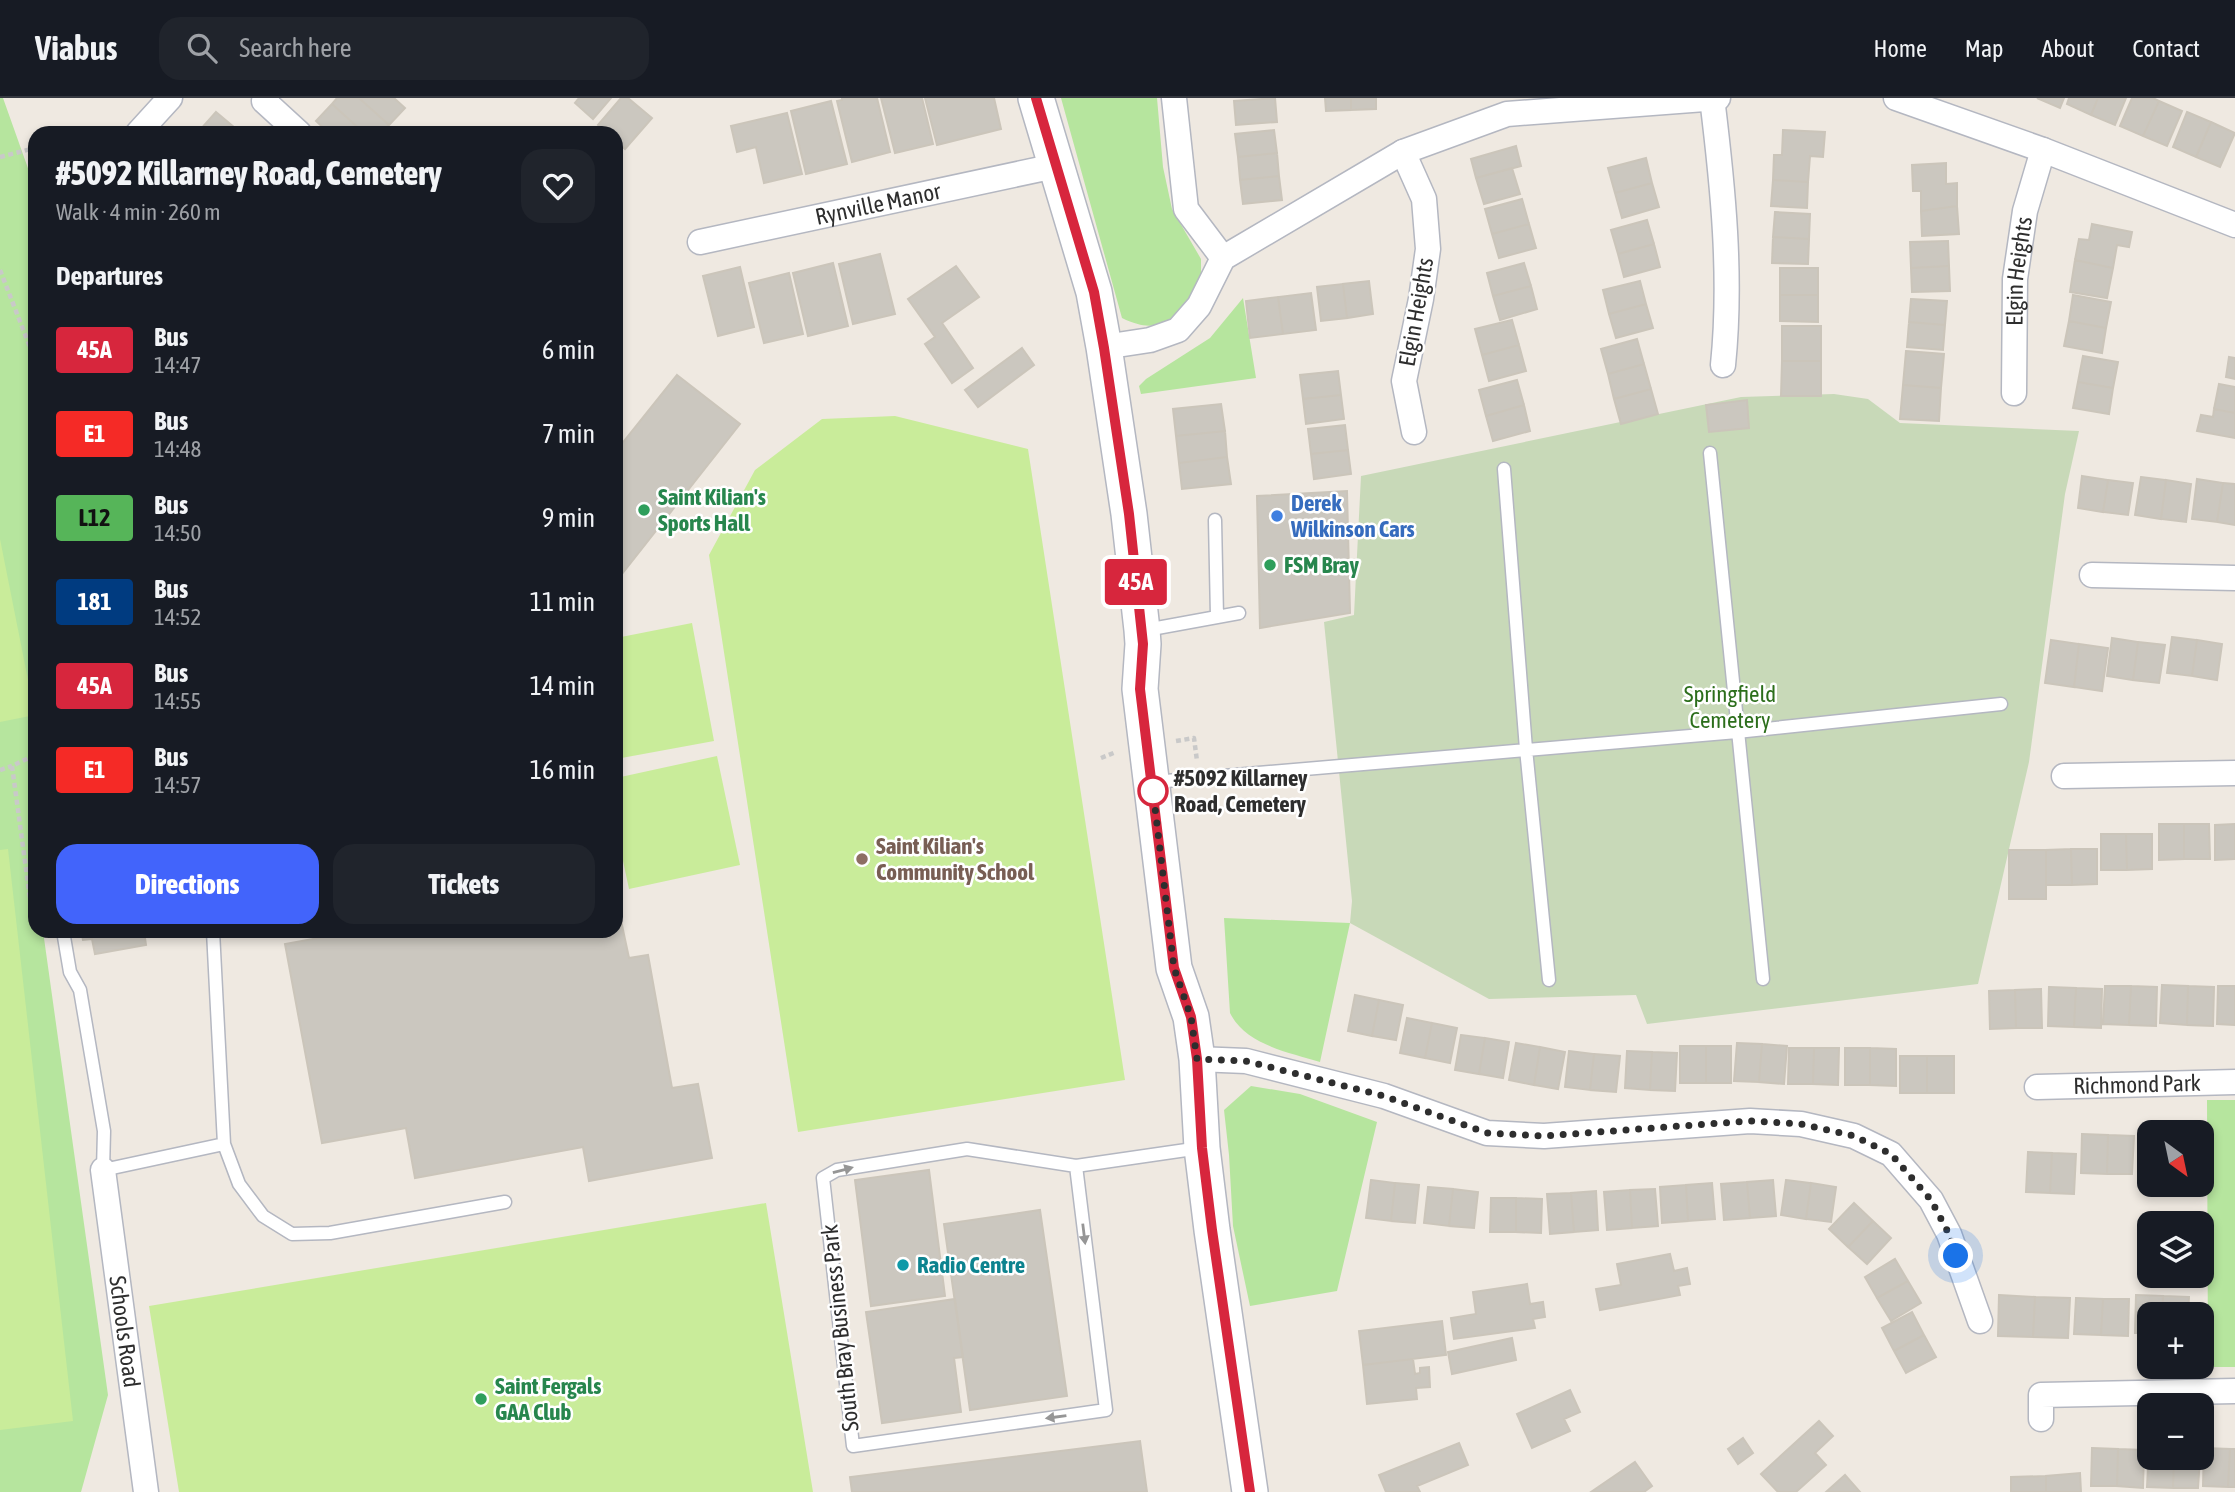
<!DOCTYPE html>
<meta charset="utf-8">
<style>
:root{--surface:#171b24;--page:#20242c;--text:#f1f3f6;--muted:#9ea1a6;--line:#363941;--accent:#4264fb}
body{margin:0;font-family:"Asap Condensed",sans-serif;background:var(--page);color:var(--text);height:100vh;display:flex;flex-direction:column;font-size:26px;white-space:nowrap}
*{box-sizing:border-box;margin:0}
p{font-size:23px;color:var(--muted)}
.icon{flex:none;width:38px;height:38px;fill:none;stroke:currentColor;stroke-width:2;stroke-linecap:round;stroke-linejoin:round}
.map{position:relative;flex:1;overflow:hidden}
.sheet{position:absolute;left:28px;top:28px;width:595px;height:812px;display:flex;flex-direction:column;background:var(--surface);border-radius:21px;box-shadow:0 4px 10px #0003}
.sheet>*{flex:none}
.badge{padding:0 14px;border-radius:5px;font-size:24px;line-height:46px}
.needle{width:46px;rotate:147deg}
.buttons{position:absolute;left:2137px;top:1022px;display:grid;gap:14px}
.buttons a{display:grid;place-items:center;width:77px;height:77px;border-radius:14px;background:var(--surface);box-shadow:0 4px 10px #0003;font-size:35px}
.you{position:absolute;width:35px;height:35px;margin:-18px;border:5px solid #fff;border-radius:50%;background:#1a73e8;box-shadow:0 0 0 10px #1a73e833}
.map>.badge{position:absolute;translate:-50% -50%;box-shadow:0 0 0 4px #fff}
h2{padding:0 28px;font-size:26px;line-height:63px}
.round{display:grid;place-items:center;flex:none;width:74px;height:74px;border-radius:21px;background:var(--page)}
.overview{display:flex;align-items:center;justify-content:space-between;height:119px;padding:0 28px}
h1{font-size:33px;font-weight:800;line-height:52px}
.primary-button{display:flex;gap:14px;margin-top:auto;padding:14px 28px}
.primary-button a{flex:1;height:80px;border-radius:21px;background:var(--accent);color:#fff;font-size:28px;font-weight:800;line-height:80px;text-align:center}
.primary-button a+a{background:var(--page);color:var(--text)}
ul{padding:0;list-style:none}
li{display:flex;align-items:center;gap:21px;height:84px;padding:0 28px}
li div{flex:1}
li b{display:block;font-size:26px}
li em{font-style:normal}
li .badge{min-width:77px;font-weight:700;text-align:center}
header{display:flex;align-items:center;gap:42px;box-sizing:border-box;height:98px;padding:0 35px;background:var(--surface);border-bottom:2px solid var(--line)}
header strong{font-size:33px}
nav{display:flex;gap:38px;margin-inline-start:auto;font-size:24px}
.search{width:490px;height:63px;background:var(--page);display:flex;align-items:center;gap:18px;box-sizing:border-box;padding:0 24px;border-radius:21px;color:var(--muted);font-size:26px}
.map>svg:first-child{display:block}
</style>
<header>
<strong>Viabus</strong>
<div class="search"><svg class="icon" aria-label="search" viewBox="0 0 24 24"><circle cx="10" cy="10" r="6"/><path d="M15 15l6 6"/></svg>Search here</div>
<nav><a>Home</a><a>Map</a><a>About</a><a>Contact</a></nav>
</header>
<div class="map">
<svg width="2235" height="1394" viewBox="0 0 2235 1394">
<rect width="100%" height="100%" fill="#efe9e1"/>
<path fill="#b6e59e" d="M0,0H3L35,90V753L32,756L35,778V833H43L108,1297L81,1394H0Z
M1061,0H1157L1163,69L1172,111L1201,161V177L1188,214C1161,227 1151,234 1122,220Z
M1243,200L1256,280L1141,296L1139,288L1146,281L1210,240Z
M1224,820L1350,825L1320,964C1288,954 1246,947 1230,915Z
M1251,988L1300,996L1377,1024L1337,1193L1250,1208L1233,1128L1229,1057L1224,1012Z
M2207,1002H2235V1269H2208Z"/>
<path fill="#c8d9b8" d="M1834,296L1868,301L1900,325L2079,333L2065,396L2029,664L1978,886L1647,926L1636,897L1489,901L1350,825L1352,803L1324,524L1354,517L1361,378L1741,299Z"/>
<path fill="#c9ec9a" d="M895,318L1028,351L1125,982L798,1034L709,457L755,372L822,321Z
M0,441L35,617L0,624Z
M692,525L714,643L616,661V540Z
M717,658L740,767L629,791L616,730V680Z
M8,751L73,1323L0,1332V752Z
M766,1105L813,1394H179L149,1208Z"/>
<path fill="#cbc7bf" stroke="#cbc5ba" stroke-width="2" d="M337,0H359L389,27L382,35H364L332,6Z
M359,0H394L405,10L389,27Z
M579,0H611L593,21L575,5Z
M621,0H628L652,20L625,51L616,43V35H607L598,27Z
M842,0H877L890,54L852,64L837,3L842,2Z
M881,0H922L933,46L895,55Z
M925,0H994L1001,31L937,47Z
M1275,0L1277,24L1236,27L1234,3Z
M1325,0H1351V12L1326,13Z
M1351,0H1376V11L1351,12Z
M2037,0H2064L2060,10Z
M2069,0H2098L2091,17L2067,6Z
M2098,0H2126L2115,27L2091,17Z
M2132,0H2153L2159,3L2143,38L2120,28Z
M831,3L847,66L806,76L791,13Z
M2159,3L2182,13L2167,48L2143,38Z
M332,6L364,35H329L316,23Z
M216,14L241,35H203L200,32Z
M2187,14L2211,24L2196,59L2173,49Z
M787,15L802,76L764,85L756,49L737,54L731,28Z
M2211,24L2235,35L2220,69L2196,59Z
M1274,32L1277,55L1238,59L1235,36Z
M1783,32L1825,34L1823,59L1810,58L1808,84L1773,82L1774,57H1782Z
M1516,48L1521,68L1476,80L1471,61Z
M1277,55L1279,78L1240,82L1238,59Z
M1646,60L1652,85L1615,95L1608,70Z
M1946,65V86L1957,85V108L1921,113V93H1913L1912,67Z
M1512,70L1520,96L1484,106L1476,80Z
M1279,78L1282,102L1243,106L1240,82Z
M1773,82L1808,84L1807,110L1771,108Z
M1652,85L1659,109L1622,120L1615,95Z
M1522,101L1529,126L1492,136L1485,111Z
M1957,108L1959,136L1922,138L1921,113Z
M1775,114L1810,116L1809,141L1773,139Z
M1647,122L1654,146L1618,156L1611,132Z
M1529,126L1536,150L1499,160L1492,136Z
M2092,126L2132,134L2129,149L2117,147L2113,170L2075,162L2079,141L2089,142Z
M1773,139L1809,141L1808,166L1772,165Z
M1948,143L1949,168L1911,170L1910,144Z
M1654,146L1660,169L1624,179L1618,156Z
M880,156L895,216L853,226L839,166Z
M2075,162L2113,170L2107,200L2070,194Z
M833,165L848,228L808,238L793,175Z
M1524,165L1531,188L1493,198L1487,175Z
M956,168L979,199L942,225L973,270L952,285L925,246L935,239L908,201Z
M1949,168L1950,193L1912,194L1911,170Z
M740,169L754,229L718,238L703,178Z
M1780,170H1818V197H1780Z
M789,175L803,236L764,245L749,185Z
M1369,183L1373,216L1347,220L1343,186Z
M1640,183L1646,206L1609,216L1603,192Z
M1343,186L1347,220L1321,223L1317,189Z
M1531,188L1537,211L1500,222L1493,198Z
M1311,195L1316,232L1283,236L1278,199Z
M1780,197H1818V224L1780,223Z
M2073,197L2111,204L2106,230L2069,223Z
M1278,199L1283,236L1250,240L1246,203Z
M1911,201L1947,203L1945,227L1909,224Z
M1646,206L1653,230L1616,240L1609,216Z
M1512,222L1519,247L1482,257L1475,231Z
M2069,223L2106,230L2102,255L2064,248Z
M1909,224L1945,227L1943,252L1907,249Z
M1782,228H1821V263H1782Z
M1637,241L1644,266L1608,276L1601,251Z
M1519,247L1526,273L1489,283L1482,257Z
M1022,250L1034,267L978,309L965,292Z
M1906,253L1944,256L1941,290L1903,287Z
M2083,258L2118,264L2113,290L2078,284Z
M2229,259L2235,260V281L2226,279Z
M1782,263H1821V298H1781Z
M1644,266L1651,291L1614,301L1608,276Z
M1338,273L1341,297L1303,301L1300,277Z
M677,277L740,326L622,476L616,472V353Z
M1517,282L1524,307L1486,318L1479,292Z
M2078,284L2113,290L2109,316L2073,310Z
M2219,286L2235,289V315L2214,311Z
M1903,287L1941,290L1939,323L1900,321Z
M1651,291L1658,316L1621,326L1614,301Z
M1341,297L1344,321L1306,326L1303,301Z
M1747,302L1749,330L1709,334L1706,307Z
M1221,306L1225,333L1176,338L1173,311Z
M1524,307L1530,333L1493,343L1486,318Z
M2214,311L2235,315V340L2197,333L2201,317L2213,319Z
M1345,327L1348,352L1311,356L1308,331Z
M1225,333L1227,359L1179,365L1176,338Z
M1348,352L1351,376L1314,381L1311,356Z
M1227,359L1231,386L1182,391L1179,365Z
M2082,378L2108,382L2103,414L2078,410Z
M2141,379L2166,382L2161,421L2135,417Z
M2197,381L2223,385L2217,424L2192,421Z
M2108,382L2133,385L2128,417L2103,414Z
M2166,382L2191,386L2186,424L2161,421Z
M2223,385L2235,386V427L2217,424Z
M1347,393L1350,515L1260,530L1257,398Z
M2172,539L2197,542L2192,578L2167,575Z
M2112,540L2138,544L2133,582L2107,578Z
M2051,542L2079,546L2074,589L2045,585Z
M2197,542L2222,546L2217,582L2192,578Z
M2138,544L2165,547L2159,585L2133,582Z
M2079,546L2108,550L2102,593L2074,589Z
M2159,726H2184V761L2159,762Z
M2184,726H2209L2210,761H2184Z
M2235,726V761L2215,762V727Z
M2101,736H2126L2127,772H2101Z
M2126,736H2152V771L2127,772Z
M2071,751H2097V786L2072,787Z
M2071,751L2072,787H2046V752Z
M2009,752H2046V801H2009Z
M616,799L629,860L648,857L672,990L698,986L712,1060L589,1083L583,1049L415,1080L406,1030L322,1045L285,846L357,833H616Z
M81,833H144L146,847L95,856L92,841L83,842Z
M2162,887L2188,888L2187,927L2160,925Z
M2105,888H2131L2129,927L2103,926Z
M2131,888L2157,889L2156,928L2129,927Z
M2188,888L2214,889L2213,928L2187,927Z
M2218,888H2235V927L2217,926Z
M2049,889L2076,890L2074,929L2048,928Z
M2076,890L2102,891L2101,930L2074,929Z
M2041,891L2042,930H2016L2015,892Z
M2015,892L2016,930L1990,931L1989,893Z
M1355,897L1379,902L1372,938L1348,933Z
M1379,902L1403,907L1396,942L1372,938Z
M1407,920L1432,925L1425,960L1400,955Z
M1432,925L1457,930L1450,965L1425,960Z
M1461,937L1485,940L1479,976L1455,972Z
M1485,940L1509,944L1503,980L1479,976Z
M1516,945L1540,949L1534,987L1509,982Z
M1737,945L1762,946L1759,984L1734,983Z
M1762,946L1787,948L1784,986L1759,984Z
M1680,948H1706V985H1680Z
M1706,948H1731V985H1706Z
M1540,949L1565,954L1558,991L1534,987Z
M1789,950H1814L1813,986H1788Z
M1814,950H1839L1838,987L1813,986Z
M1845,950H1870V987H1845Z
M1870,950L1896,951V988L1870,987Z
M1569,953L1594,956L1590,992L1565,989Z
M1627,953L1652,954L1650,992L1625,990Z
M1652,954L1677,955L1675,993L1650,992Z
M1594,956L1620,958L1616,994L1590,992Z
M1900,958H1927V995H1900Z
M1927,958H1954V995H1927Z
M2082,1036L2108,1037L2107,1076L2081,1075Z
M2139,1036L2149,1037V1073H2138Z
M2108,1037L2134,1038L2132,1076H2107Z
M2028,1054L2052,1055L2050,1095L2026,1094Z
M2052,1055L2076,1056L2074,1096L2050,1095Z
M929,1072L945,1198L871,1208L855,1082Z
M1371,1082L1395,1085L1391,1123L1366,1120Z
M1773,1082L1776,1118L1750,1120L1747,1084Z
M1786,1082L1811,1085L1806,1121L1781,1117Z
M1747,1084L1750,1120L1724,1122L1721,1086Z
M1395,1085L1419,1087L1415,1125L1391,1123Z
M1712,1085L1715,1121L1688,1123L1686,1087Z
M1811,1085L1836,1089L1831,1124L1806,1121Z
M1686,1087L1688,1123L1662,1125L1660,1089Z
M1428,1089L1453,1091L1449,1128L1424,1125Z
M1453,1091L1478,1094L1474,1130L1449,1128Z
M1655,1091L1658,1128L1632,1130L1630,1092Z
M1630,1092L1632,1130L1607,1132L1604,1094Z
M1596,1093L1598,1132L1574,1134L1571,1095Z
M1571,1095L1574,1134L1550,1136L1547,1096Z
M1491,1100H1516V1134H1490Z
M1516,1100L1542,1101L1541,1135L1516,1134Z
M1854,1105L1873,1123L1848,1149L1829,1131Z
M1040,1112L1067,1298L970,1312L944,1126Z
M1873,1123L1891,1140L1867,1166L1848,1149Z
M1670,1156L1674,1173L1687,1170L1690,1186L1678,1188L1680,1197L1600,1212L1596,1191L1621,1187L1617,1166Z
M1895,1161L1908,1183L1877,1200L1865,1179Z
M1908,1183L1921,1205L1891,1223L1877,1200Z
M1527,1186L1530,1206L1543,1204L1545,1219L1533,1221L1535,1230L1454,1241L1451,1220L1476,1216L1473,1194Z
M1999,1197L2035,1199L2033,1239L1998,1238Z
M2136,1197L2163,1198L2162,1216H2149V1235H2135Z
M2163,1198L2189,1199L2188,1216H2162Z
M2035,1199L2070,1200L2068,1240L2033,1239Z
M2076,1200L2103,1201L2101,1237L2074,1236Z
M955,1201L963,1259L954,1260L961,1314L882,1325L866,1214Z
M2103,1201H2129L2128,1238L2101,1237Z
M1912,1214L1924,1237L1894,1253L1882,1230Z
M1442,1223L1446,1257L1363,1267L1359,1233Z
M1924,1237L1936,1259L1906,1275L1894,1253Z
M1512,1240L1516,1262L1452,1276L1448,1254Z
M1413,1261L1415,1276L1420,1275V1270L1429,1269L1430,1289L1416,1290L1417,1301L1367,1306L1363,1267Z
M1570,1292L1580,1314L1564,1321L1570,1333L1532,1350L1517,1316Z
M1819,1323L1833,1338L1815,1355L1826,1367L1796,1394H1778L1761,1376Z
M1743,1340L1753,1355L1738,1366L1728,1351Z
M1140,1343L1147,1394H852L850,1379Z
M1459,1345L1468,1367L1417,1388L1420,1394H1386L1379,1377Z
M2092,1350L2118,1351L2117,1388H2091Z
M2149,1350V1360H2174L2173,1390L2147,1389Z
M2204,1350L2230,1351L2228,1389L2203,1388Z
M2118,1351L2144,1352L2143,1390L2117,1388Z
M2230,1351H2235V1389H2228Z
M2174,1360H2200L2198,1390H2173Z
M1635,1364L1652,1388L1644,1394H1591Z
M2080,1375L2081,1394H2046V1378Z
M1845,1377L1860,1394H1826Z
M2046,1378V1394H2011V1379Z"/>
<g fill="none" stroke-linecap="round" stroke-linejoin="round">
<g stroke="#b4b7c1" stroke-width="15">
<path id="lane" d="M1710,355L1763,881
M1504,371L1526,651L1549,882
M1215,422L1217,519
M1146,532L1239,515
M1154,684L1737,634L2001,606
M63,833L70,874L80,892L104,1033L103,1072L224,1046
M213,833L224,1046L239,1086L263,1118L292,1136L330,1135L505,1104
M1076,1068L1106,1312L853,1348L823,1080L837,1072L967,1051L1076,1068L1200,1050"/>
</g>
<g stroke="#b4b7c1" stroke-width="27">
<g id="street">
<path d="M267,0L264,3L299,35"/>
<path d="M1174,0L1186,111L1223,160"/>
<path d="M1712,0C1723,89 1732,179 1723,267"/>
<path d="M1896,0L2043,52L2235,127"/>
<path d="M138,35L170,0"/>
<path d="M1403,54L1424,101L1428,151L1421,201L1404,283L1414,334"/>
<path id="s1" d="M700,144L1055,68"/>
<path d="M1104,249L1150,242L1178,232L1199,208L1223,160L1403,54L1507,16L1718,0"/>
<path id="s2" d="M2014,295L2015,181L2025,113L2043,52"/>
<path d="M2092,477L2235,480"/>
<path d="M2064,678L2235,675"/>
<path d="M1197,961L1246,963L1384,998L1487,1035L1544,1038L1750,1023L1801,1026L1854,1038L1891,1056L1931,1102L1949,1136L1980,1223"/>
<path id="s3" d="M2037,989L2235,984"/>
<path id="s4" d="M103,1072L146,1394"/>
<path d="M2041,1321V1297L2235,1293"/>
</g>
</g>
<g stroke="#b4b7c1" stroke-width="38">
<path id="secondary" d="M1036,0L1094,194L1104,249L1129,416L1142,532L1143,546L1140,591L1174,870L1191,919L1197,961L1202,1050L1212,1132L1250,1394"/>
</g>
<path stroke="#c9c9c9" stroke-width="4.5" stroke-dasharray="5 3.5" stroke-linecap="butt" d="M0,59L35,50
M0,172L35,262
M1176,643L1194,640L1197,663
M35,657L12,668L32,815L35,814
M1101,660L1116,654
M0,672L12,668"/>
<use href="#lane" stroke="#fff" stroke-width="12"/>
<use href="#street" stroke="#fff" stroke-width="24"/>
<use href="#secondary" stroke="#fff" stroke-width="35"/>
</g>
<defs><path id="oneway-solid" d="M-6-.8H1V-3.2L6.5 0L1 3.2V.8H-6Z" transform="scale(1.75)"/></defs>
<g fill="#969696">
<use href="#oneway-solid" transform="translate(843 1072) rotate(-15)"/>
<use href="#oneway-solid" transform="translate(1084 1136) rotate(83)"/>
<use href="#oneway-solid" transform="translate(1056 1319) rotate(172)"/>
</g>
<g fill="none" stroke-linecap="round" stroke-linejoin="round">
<g stroke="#fff" stroke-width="16">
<path id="line" d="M1036,0L1094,194L1104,250L1129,416L1143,546L1140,591L1174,870L1191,919L1197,961L1202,1050L1212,1132L1250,1394"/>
</g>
<use href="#line" stroke="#d7263d" stroke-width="10"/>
<path stroke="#2e2e2e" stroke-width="7" stroke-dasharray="0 12.6" d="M1153,693L1152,684L1174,870L1191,919L1197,961L1246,963L1384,998L1487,1035L1544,1038L1750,1023L1801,1026L1854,1038L1891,1056L1931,1102L1949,1136L1956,1158"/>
</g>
<g fill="#2e9e5b" stroke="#fff" stroke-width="2.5">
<circle cx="644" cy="412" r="7"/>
<circle cx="1270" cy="467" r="7"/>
<circle cx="481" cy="1301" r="7"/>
</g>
<circle fill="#3f7fe0" stroke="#fff" stroke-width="2.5" cx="1277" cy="418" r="7"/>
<circle fill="#fff" stroke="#d7263d" stroke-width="3.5" cx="1153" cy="693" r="14"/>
<circle fill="#8d6e63" stroke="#fff" stroke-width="2.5" cx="862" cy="761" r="7"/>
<circle fill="#0f9aa8" stroke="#fff" stroke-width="2.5" cx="903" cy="1167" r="7"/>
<g text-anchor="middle" stroke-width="5" stroke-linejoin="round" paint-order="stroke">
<g font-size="23" fill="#2e2e2e" stroke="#fff">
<text dy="8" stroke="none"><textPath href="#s1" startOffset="182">Rynville Manor</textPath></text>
<text dy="8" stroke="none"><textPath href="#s2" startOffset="122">Elgin Heights</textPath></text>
<text transform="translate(1416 214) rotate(-80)" y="8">Elgin Heights</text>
<text dy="8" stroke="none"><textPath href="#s3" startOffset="100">Richmond Park</textPath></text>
<text transform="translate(840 1230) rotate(-96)" y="8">South Bray Business Park</text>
<text dy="8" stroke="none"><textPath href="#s4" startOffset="163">Schools Road</textPath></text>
</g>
<g font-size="23" font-weight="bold" fill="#27864d" stroke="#fff" text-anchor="start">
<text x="658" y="407">Saint Kilian's<tspan x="658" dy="26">Sports Hall</tspan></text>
<text x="1284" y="475">FSM Bray</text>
<text x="495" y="1296">Saint Fergals<tspan x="495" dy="26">GAA Club</tspan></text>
</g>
<g font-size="23" font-weight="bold" fill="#366cbe" stroke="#fff" text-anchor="start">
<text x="1291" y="413">Derek<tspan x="1291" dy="26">Wilkinson Cars</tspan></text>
</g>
<g font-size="23" fill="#2c6e1b" stroke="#fff">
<text x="1730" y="604">Springfield<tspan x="1730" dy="26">Cemetery</tspan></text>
</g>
<g font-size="23" font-weight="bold" fill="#2e2e2e" stroke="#fff" text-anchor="start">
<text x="1174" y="688">#5092 Killarney<tspan x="1174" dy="26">Road, Cemetery</tspan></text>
</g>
<g font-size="23" font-weight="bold" fill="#785e54" stroke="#fff" text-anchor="start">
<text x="876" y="756">Saint Kilian's<tspan x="876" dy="26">Community School</tspan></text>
</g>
<g font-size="23" font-weight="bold" fill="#0d838f" stroke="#fff" text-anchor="start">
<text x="917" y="1175">Radio Centre</text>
</g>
</g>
</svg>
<div class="buttons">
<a><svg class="needle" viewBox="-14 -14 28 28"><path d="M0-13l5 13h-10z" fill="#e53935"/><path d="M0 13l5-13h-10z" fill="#9ea1a6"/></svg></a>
<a><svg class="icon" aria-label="layers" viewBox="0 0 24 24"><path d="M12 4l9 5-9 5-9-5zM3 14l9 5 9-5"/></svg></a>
<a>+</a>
<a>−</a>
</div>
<div class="you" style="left:1956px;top:1158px"></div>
<b class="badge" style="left:1136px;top:484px;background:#d7263d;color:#fff">45A</b>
<section class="sheet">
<div class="overview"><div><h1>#5092 Killarney Road, Cemetery</h1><p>Walk · 4 min · 260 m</p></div><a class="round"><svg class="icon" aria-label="heart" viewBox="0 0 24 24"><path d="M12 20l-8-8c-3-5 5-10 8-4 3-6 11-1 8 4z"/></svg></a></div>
<h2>Departures</h2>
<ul>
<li><span class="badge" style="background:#d7263d;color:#fff">45A</span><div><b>Bus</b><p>14:47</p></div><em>6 min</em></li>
<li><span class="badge" style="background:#f52a26;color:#fff">E1</span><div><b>Bus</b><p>14:48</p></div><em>7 min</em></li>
<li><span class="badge" style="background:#56b559;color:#111">L12</span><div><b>Bus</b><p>14:50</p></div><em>9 min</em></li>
<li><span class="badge" style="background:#003b80;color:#fff">181</span><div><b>Bus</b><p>14:52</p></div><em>11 min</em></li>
<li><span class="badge" style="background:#d7263d;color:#fff">45A</span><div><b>Bus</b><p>14:55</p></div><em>14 min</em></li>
<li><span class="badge" style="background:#f52a26;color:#fff">E1</span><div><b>Bus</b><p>14:57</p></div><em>16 min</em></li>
</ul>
<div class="primary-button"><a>Directions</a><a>Tickets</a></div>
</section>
</div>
